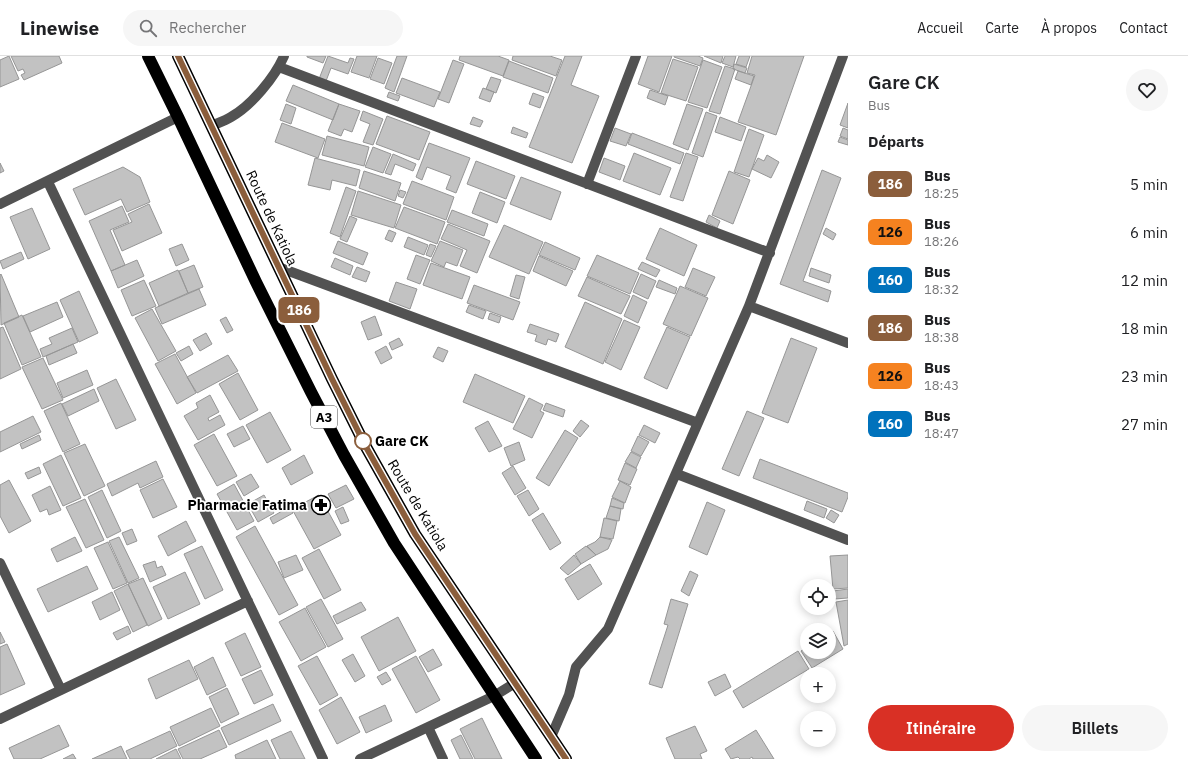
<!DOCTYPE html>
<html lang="fr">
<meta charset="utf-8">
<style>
:root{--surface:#fff;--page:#f6f6f6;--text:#202124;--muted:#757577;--line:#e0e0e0;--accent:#d93025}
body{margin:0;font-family:"IBM Plex Sans",sans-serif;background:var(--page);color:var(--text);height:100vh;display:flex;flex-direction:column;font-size:15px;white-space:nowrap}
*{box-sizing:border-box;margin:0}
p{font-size:13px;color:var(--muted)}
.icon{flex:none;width:22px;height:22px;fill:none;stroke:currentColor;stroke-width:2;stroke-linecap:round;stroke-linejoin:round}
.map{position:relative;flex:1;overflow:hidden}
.details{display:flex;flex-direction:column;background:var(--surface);width:340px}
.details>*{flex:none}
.badge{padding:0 8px;border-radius:6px;font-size:14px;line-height:26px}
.tools{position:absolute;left:800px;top:523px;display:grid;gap:8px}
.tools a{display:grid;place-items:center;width:36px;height:36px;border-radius:50%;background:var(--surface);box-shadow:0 2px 10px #0003;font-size:20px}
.map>.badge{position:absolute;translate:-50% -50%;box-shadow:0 0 0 2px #fff}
h2{padding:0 20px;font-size:15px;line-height:36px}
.round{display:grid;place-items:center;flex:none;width:42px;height:42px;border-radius:21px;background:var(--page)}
.summary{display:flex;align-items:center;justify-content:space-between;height:68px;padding:0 20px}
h1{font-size:19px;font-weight:600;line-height:30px}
.cta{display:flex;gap:8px;margin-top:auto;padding:8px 20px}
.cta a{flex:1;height:46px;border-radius:24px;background:var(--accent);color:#fff;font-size:16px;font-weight:600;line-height:46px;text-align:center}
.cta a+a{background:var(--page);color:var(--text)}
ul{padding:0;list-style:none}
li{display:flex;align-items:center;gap:12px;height:48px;padding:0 20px}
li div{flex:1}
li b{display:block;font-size:15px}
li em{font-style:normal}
li .badge{min-width:44px;font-weight:700;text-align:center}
header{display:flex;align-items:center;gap:24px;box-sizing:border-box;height:56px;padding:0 20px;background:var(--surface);border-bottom:1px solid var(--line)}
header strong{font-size:19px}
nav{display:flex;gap:22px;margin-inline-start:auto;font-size:14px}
.search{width:280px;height:36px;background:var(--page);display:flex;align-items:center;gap:10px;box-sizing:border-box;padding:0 14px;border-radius:22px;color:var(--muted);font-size:15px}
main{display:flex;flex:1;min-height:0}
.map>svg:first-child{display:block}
</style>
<header>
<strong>Linewise</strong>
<div class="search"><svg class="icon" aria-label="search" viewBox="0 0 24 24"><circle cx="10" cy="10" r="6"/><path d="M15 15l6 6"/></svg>Rechercher</div>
<nav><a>Accueil</a><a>Carte</a><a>À propos</a><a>Contact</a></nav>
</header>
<main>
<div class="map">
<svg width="848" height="703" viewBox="0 0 848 703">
<rect width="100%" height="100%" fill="#fff"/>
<path fill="#c2c2c2" stroke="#969696" d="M9,0L19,23L0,31V4Z
M11,0H59L62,7L24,24L21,19L25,17L23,13L18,15Z
M307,0H326L323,7L307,1Z
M328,0L348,7L350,2L354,3L348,18L331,12L326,25L319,23Z
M357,0H377L369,22L351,16Z
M397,0H407L394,36L385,32Z
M460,0H498L509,4L503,20L459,4Z
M513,0H550L562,4L556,20L512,4Z
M565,0H582L571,29L599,40L572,107L529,91Z
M648,0H672L659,36L638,28Z
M674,0H698L703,2L700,10L674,1Z
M704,0H723L721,7Z
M725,0H736L733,11L722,7Z
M739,0H750L746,11L736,8Z
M752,0H804L776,79L738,66L755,19L747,17Z
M378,2L392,7L384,28L370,23Z
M673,3L698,11L686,45L661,37Z
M453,4L464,8L449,47L438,43Z
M703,4L722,11L707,52L688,46Z
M509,5L553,22L548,37L503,21Z
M734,8L747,12L745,17L733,13Z
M725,10L735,13L720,58L709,55Z
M738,15L754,20L751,29L735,23Z
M491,21L501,24L496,37L486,33Z
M402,22L440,36L434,51L396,37Z
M293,29L339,48L333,64L286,45Z
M483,32L494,36L490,46L479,42Z
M650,34L668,40L665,49L647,42Z
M389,36L400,40L398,45L387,41Z
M533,37L544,41L540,52L529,48Z
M848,47V72L840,69Z
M286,48L296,52L291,68L280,64Z
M339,48L360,55L352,76L344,73L341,80L328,75Z
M687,48L703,53L688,94L673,88Z
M363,55L383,63L373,89L363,86L370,68L360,64Z
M706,56L717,60L703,101L692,97Z
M387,60L430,76L419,104L376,88Z
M473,61L483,65L480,71L470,68Z
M720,61L746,71L741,85L715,76Z
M282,67L325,83L318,102L275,86Z
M513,71L528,77L526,82L511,77Z
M615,72L631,78L626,90L610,85Z
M843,72L848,74V83L840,80Z
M749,73L764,79L749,121L734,116Z
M632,77L684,97L680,108L628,88Z
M327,80L369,91L364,110L322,99Z
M840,81L848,84V89L838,86Z
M429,87L470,102L456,137L446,133L451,120L427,111L422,124L416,121Z
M373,91L391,98L383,117L365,111Z
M634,97L671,112L660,139L623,125Z
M686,97L698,101L683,145L670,141Z
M393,98L416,108L413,115L395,108L391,119L385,117Z
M767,99L779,106L771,122L752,113L758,102L764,105Z
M315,102L360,114L356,130L332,124L330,134L308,129Z
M604,102L625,110L620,124L599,116Z
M476,105L515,120L506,143L467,128Z
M0,107L4,115L0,117Z
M123,111L140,121L150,146L127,156L121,143L85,159L73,133Z
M822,114L841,122L803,225L831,235L828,246L780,228Z
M364,115L401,127L395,145L359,132Z
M729,115L750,124L733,168L712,159Z
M521,121L561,136L551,164L510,148Z
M412,125L454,141L446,164L403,148Z
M346,131L356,135L340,181L330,177Z
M400,134L406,136L403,142L398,140Z
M358,135L401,149L394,172L351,159Z
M480,136L505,146L497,167L472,157Z
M149,148L162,177L122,195L113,174L132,166L128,158Z
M122,150L129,166L110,174L125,209L111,215L89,165Z
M404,151L445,166L437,188L395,172Z
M32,152L50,193L28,203L10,161Z
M452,154L488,168L484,180L447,166Z
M709,159L720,165L717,172L706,166Z
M350,160L357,163L347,186L340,183Z
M448,168L490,185L477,217L460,210L467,194L441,183Z
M504,169L543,186L529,218L489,201Z
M660,172L697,189L684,220L646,203Z
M826,172L836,178L833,184L823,178Z
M389,174L396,177L392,186L385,183Z
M408,181L428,189L424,199L404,191Z
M338,185L368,197L363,209L333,197Z
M440,185L463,194L457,210L446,206L444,211L431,205Z
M545,186L580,202L575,214L539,199Z
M182,188L189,204L176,210L169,193Z
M430,188L436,190L431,201L426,199Z
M21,196L24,203L3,213L0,205Z
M416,199L430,204L420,228L407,223Z
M597,199L639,217L630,238L587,220Z
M539,200L573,215L566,230L533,215Z
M335,202L353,210L350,219L331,211Z
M137,204L144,220L118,232L111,215Z
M642,206L660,214L656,221L638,213Z
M431,207L470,221L462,243L423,229Z
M194,209L203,231L188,237L179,215Z
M357,211L370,216L366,226L352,221Z
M693,212L715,221L706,240L685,231Z
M811,212L831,219L829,227L809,220Z
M178,214L188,237L159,250L149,227Z
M1,218L19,261L1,269L0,219Z
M641,218L656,225L648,243L633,236Z
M516,219L525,221L519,243L510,240Z
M587,221L630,240L621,258L578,240Z
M144,224L156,250L132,260L121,234Z
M659,224L677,232L675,238L656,231Z
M396,226L417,233L410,253L389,245Z
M474,229L520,246L513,264L467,247Z
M680,230L708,242L691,280L663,268Z
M199,233L206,249L162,268L155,252Z
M79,235L98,277L79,286L60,244Z
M633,239L647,246L638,267L624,260Z
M57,246L63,261L30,276L23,260Z
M585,246L622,263L603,308L565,291Z
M469,249L486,255L483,263L466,256Z
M152,253L176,295L158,305L135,262Z
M490,257L501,261L499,267L488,263Z
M22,259L41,301L22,309L4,267Z
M375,260L382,279L368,284L361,266Z
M226,261L233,274L227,277L220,264Z
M624,264L640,271L621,314L605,306Z
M530,268L559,278L556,286L548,283L546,289L535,285L537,279L527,276Z
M3,271L21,313L0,323V272Z
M667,271L690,281L667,333L644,322Z
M72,272L78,286L43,301L40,293L52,288L49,282Z
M206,277L212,288L200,295L193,284Z
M399,282L403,289L392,294L389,287Z
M791,282L817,292L788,367L762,357Z
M73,288L77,297L49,309L46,300Z
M189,290L193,298L181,305L176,297Z
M386,290L392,302L381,308L375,296Z
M438,291L448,295L443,306L433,301Z
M175,298L196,337L177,348L155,308Z
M228,299L238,315L197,337L187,321Z
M43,302L63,344L42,353L22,311Z
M87,314L93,329L63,342L57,327Z
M238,317L258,354L240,364L219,328Z
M475,318L525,340L513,367L463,346Z
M116,323L136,364L116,373L97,332Z
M94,333L99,345L68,360L62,348Z
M210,339L219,356L208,362L209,365L220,359L225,369L198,384L184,360L198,352L196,347Z
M529,342L543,349L540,355L544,357L532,382L513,373Z
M61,347L80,388L63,396L44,355Z
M546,347L565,354L563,361L543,354Z
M747,355L764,362L739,420L722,413Z
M270,356L291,394L267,407L246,369Z
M33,360L41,376L0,396V376Z
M581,364L589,370L580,381L573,375Z
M488,365L502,390L489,396L475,372Z
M644,369L660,377L655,387L639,379Z
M243,370L250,383L234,391L227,378Z
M565,374L578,382L549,430L536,422Z
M214,378L237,420L217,430L194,389Z
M39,379L41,384L22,393L20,388Z
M638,380L649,386L641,400L631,395Z
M519,386L525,404L511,410L504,392Z
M85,388L105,430L84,440L64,397Z
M631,396L641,401L636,412L625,406Z
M61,399L81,442L63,450L43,408Z
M304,399L313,417L291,429L282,412Z
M760,403L848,437V441L842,456L753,422Z
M156,405L163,421L140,432L138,427L112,440L107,428Z
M625,407L637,413L630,429L618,424Z
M513,410L526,432L515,439L502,417Z
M39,411L41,417L28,423L25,417Z
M251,418L259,431L244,440L236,426Z
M163,423L177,451L153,462L140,434Z
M9,424L31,465L9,477L0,460V429Z
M620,425L631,431L625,447L612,441Z
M234,428L254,465L237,474L217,438Z
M346,429L354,443L336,452L328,438Z
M50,430L61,454L49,459L47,453L40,456L32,439Z
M102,434L121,475L107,482L88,441Z
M528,434L539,453L529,460L517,440Z
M264,439L274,457L258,466L248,448Z
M319,439L341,479L314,493L292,453Z
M612,442L624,447L623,453L610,450Z
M85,443L104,484L86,492L66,451Z
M807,445L827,453L824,462L804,454Z
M707,446L725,454L707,499L689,491Z
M610,450L621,453L619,465L606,462Z
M289,451L293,457L273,468L270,462Z
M343,451L349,465L341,468L335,455Z
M831,454L839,459L834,467L826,462Z
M543,457L561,487L550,494L532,464Z
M604,462L617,465L613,483L600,481Z
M186,465L196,485L168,500L158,480Z
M255,470L298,549L279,559L236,481Z
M132,473L137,485L127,489L122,477Z
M75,481L82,495L57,506L51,493Z
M119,481L139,522L128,527L109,485Z
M600,481L612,484L608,493L596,499L587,490L595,486Z
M108,486L127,527L113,533L94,492Z
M202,490L223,534L205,543L184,498Z
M586,490L596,499L581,508L575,498Z
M319,493L341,534L324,543L302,502Z
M296,499L303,514L284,522L278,506Z
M574,499L581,508L568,519L560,512Z
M848,499V532L833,533L830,500Z
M155,505L157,512L162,510L166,519L150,526L143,509Z
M590,508L602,528L578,544L565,523Z
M87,510L98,533L48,556L37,533Z
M690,515L698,519L689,540L681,535Z
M185,516L200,548L168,563L153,531Z
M143,522L162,563L148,570L128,528Z
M128,528L147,569L133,576L114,535Z
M848,533V542L834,543L833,535Z
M112,536L120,554L100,564L92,546Z
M321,543L343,583L328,591L306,551Z
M671,543L688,548L662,632L649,628L668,569L664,568Z
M848,544V588L844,590L836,546Z
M361,546L366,554L337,568L333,560Z
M305,552L326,591L301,605L279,566Z
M398,561L416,595L379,615L361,581Z
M128,570L131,577L117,584L113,577Z
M833,575L843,593L812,612L801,595L807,591V596H829V578Z
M0,576L5,586L0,588Z
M245,577L261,611L241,620L225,587Z
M7,588L25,628L0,639V591Z
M433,593L442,609L428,616L419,601Z
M798,595L809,613L743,652L733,635Z
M353,598L365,620L355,626L342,604Z
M317,600L338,639L320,649L298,610Z
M416,600L440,644L416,657L392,613Z
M213,601L226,630L207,639L194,611Z
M189,604L198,623L156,643L148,623Z
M261,614L273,639L254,648L242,623Z
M386,616L391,624L382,629L377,621Z
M725,618L731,631L715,640L708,626Z
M227,632L239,658L221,667L209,641Z
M341,641L360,676L337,688L319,654Z
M273,648L281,665L229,689L221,672Z
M385,649L392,665L366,677L359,661Z
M211,652L220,670L179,690L170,671Z
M482,662L502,703H475L460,673Z
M59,669L69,690L40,703H14L9,692Z
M695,670L707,695L700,698L702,703H675L666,682Z
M219,674L227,691L200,703H183L178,693Z
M756,674L774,703H753L752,701L749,703H740L738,701L731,703L725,693Z
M170,675L177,690L150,703H130L126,695Z
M291,675L305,703H280L271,684Z
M461,679L473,703H460L451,684Z
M267,684L276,703H236L235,699Z
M121,690L127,703H92Z
M176,693L181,703H156Z
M73,698L76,703H63Z"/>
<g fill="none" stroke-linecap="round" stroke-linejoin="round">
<path stroke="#525252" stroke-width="10" d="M279,11L770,197
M211,70C218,67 225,65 231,61C251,50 275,21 284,0
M48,126L323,703
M587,128L636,0
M0,148L178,61
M278,211L698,367
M749,250L848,287
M677,418L848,484
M0,507L61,634
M0,663L248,545
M428,671L443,703
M551,681L569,639L576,611L608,573L749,250L843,0
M360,703L494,640L515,627"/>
<path stroke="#000" stroke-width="12" d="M148,0L178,61L256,226L311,336L344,399L394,487L536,703
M178,0L332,323L366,391L415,478L566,703"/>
</g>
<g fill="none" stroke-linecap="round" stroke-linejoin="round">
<g stroke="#fff" stroke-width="9">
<path id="line" d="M178,0L332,323L366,391L415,478L566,703"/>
</g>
<use href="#line" stroke="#8b5e3c" stroke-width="6"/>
</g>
<defs>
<g id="pharmacy-ring" transform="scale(1)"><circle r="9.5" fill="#fff" stroke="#000" stroke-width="1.5"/><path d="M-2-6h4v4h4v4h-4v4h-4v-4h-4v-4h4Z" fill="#000"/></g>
</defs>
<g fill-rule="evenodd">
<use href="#pharmacy-ring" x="321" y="449"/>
</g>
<circle fill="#fff" stroke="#8b5e3c" stroke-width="2" cx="363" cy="385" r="8"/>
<g text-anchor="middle" stroke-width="3.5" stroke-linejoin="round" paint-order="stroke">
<rect fill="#fff" stroke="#4c4c4c" stroke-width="1" x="311" y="350" width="26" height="22" rx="3"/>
<g font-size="13" font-weight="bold" fill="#000">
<text x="324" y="366">A3</text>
</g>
<g font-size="14" fill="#000" stroke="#fff">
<text transform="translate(272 162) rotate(65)" y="5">Route de Katiola</text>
<text transform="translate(418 449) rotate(59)" y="5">Route de Katiola</text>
</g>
<g font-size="14" font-weight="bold" fill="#000" stroke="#fff" text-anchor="start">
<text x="375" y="390">Gare CK</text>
</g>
<g font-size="14" font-weight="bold" fill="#000" stroke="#fff" text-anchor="end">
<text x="307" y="454">Pharmacie Fatima</text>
</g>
</g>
</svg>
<div class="tools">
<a><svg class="icon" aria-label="locate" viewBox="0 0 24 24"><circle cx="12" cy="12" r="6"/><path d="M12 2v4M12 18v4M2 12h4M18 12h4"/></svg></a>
<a><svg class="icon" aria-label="layers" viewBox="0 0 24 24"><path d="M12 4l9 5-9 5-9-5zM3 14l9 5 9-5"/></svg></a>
<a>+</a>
<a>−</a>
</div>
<b class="badge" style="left:299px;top:254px;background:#8b5e3c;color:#fff">186</b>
</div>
<section class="details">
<div class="summary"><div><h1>Gare CK</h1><p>Bus</p></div><a class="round"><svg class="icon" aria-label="heart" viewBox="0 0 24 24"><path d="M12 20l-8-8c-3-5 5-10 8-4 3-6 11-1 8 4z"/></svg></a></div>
<h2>Départs</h2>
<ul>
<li><span class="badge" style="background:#8b5e3c;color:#fff">186</span><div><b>Bus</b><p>18:25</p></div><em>5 min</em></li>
<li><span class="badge" style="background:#f58220;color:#111">126</span><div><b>Bus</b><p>18:26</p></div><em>6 min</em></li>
<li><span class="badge" style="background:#0072bc;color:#fff">160</span><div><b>Bus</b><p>18:32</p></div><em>12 min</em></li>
<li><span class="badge" style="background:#8b5e3c;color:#fff">186</span><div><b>Bus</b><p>18:38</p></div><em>18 min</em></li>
<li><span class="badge" style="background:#f58220;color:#111">126</span><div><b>Bus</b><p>18:43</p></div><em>23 min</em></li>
<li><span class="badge" style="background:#0072bc;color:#fff">160</span><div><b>Bus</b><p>18:47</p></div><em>27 min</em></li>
</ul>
<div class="cta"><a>Itinéraire</a><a>Billets</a></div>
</section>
</main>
